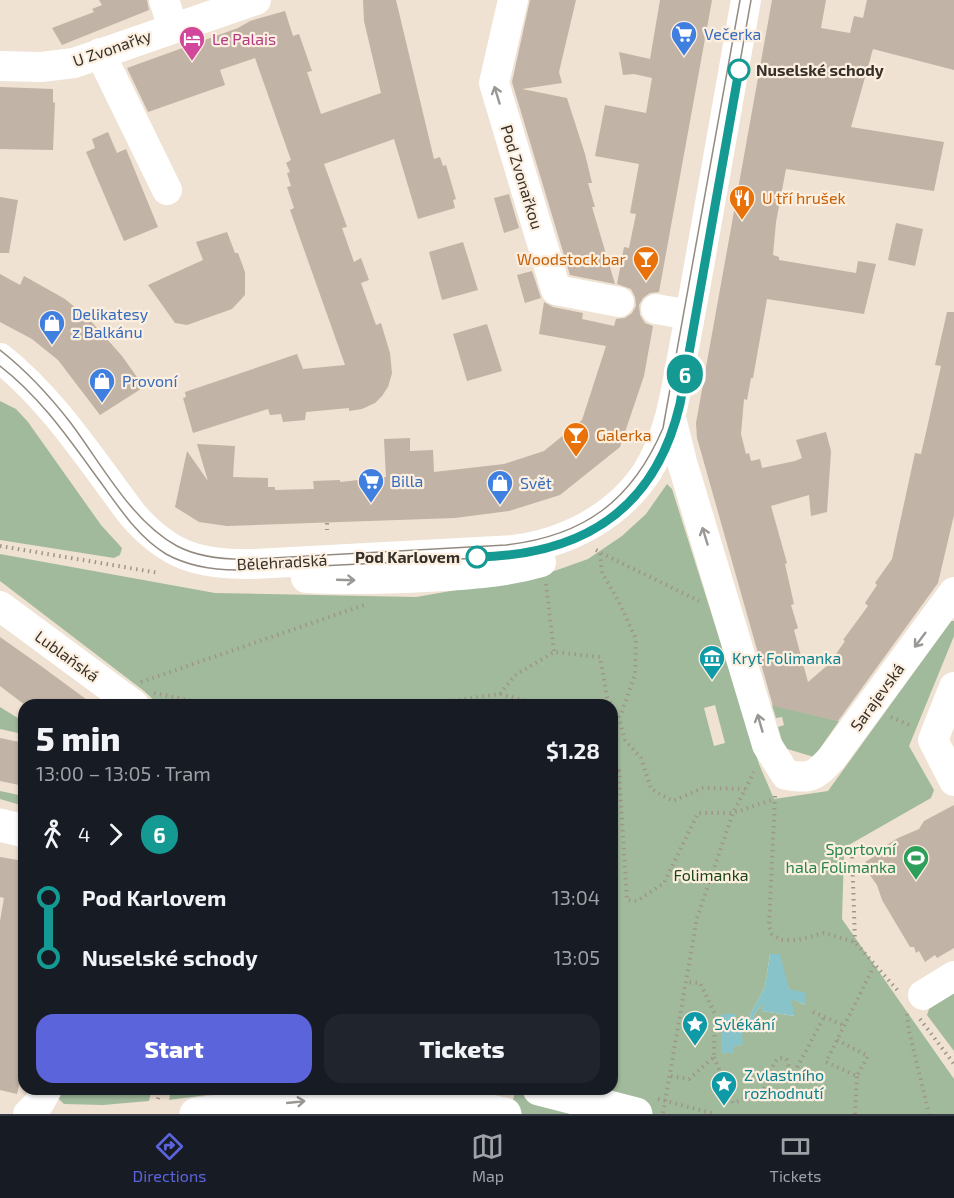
<!DOCTYPE html>
<meta charset="utf-8">
<style>
:root{--surface:#171b24;--page:#20242c;--text:#f1f3f6;--muted:#9ea1a6;--line:#363941;--accent:#5c64dc}
body{margin:0;font-family:"Exo 2",sans-serif;background:var(--page);color:var(--text);height:100vh;display:flex;flex-direction:column;font-size:22px;white-space:nowrap}
*{box-sizing:border-box;margin:0}
p{font-size:20px;color:var(--muted)}
.icon{flex:none;width:33px;height:33px;fill:none;stroke:currentColor;stroke-width:2;stroke-linecap:round;stroke-linejoin:round}
.map{position:relative;flex:1;overflow:hidden}
.drawer{position:absolute;left:18px;top:699px;width:600px;height:396px;display:flex;flex-direction:column;background:var(--surface);border-radius:18px;box-shadow:0 2px 4px #0004}
.drawer>*{flex:none}
.badge{padding:0 12px;border-radius:20px;font-size:21px;line-height:39px}
.map>.badge{position:absolute;translate:-50% -50%;box-shadow:0 0 0 3px #fff}
.legs{display:flex;align-items:center;gap:9px;height:66px;padding:0 18px;font-size:20px}
.legs p{margin-inline-start:auto}
.head{display:flex;align-items:center;justify-content:space-between;height:102px;padding:0 18px}
h1{font-size:33px;font-weight:800;line-height:45px}
.button{display:flex;gap:12px;margin-top:auto;padding:12px 18px}
.button a{flex:1;height:69px;border-radius:18px;background:var(--accent);color:#fff;font-size:24px;font-weight:800;line-height:69px;text-align:center}
.button a+a{background:var(--page);color:var(--text)}
ul{padding:0 18px;list-style:none}
li{display:flex;align-items:center;gap:21px;height:60px;font-size:22px}
li i{display:grid;place-items:center;width:9px;height:100%;margin:0 8px;background:currentColor}
li i::after{content:'';width:15px;height:15px;margin:-8px;border:4px solid;border-radius:50%;background:var(--surface)}
li p{margin-inline-start:auto}
li:first-child i{background:linear-gradient(#0000 50%,currentColor 0)}
li:last-child i{background:linear-gradient(currentColor 50%,#0000 0)}
.tabs{display:flex;justify-content:space-around;align-items:center;height:84px;border-top:2px solid var(--line);background:var(--surface);font-size:16px;color:var(--muted)}
.tabs a{display:grid;justify-items:center;gap:3px}
.tabs .selected{color:var(--accent)}
.map>svg:first-child{display:block}
</style>
<div class="map">
<svg width="954" height="1114" viewBox="0 0 954 1114">
<rect width="100%" height="100%" fill="#efe2d2"/>
<path fill="#a1ba9c" fill-rule="evenodd" d="M0,401L16,409L28,422L101,525L122,548L120,555L114,558L0,540Z
M667,484L672,489L759,764L774,799L828,791L951,621H954V636L909,746L934,790L931,798L847,846L844,854L842,919L954,1079V1114H509L516,1089H612V705H159L144,691L0,581V554L215,593L416,597L543,575L588,559L622,536L646,514ZM715,705L725,743L714,746L704,708ZM770,954L789,989L805,1005L790,998L794,1016L762,1011L764,1000L753,1017L756,1021L741,1034L742,1044L734,1047L721,1014L735,1029L751,1017L750,1015L765,987Z
M772,705L839,721L814,757L784,748L778,727L784,725L782,717L776,718Z
M0,707L21,720L18,733L0,729Z
M0,791L24,796V806L0,799Z
M954,987V1051L927,1015L932,1000Z
M61,1089H152L149,1101L103,1105L64,1104L59,1099Z
M171,1089H251L169,1100Z"/>
<path fill="#89c3ca" d="M770,954H780L789,989L806,993V1005L791,999L795,1016L762,1011L763,1002L753,1017L756,1020L742,1034L743,1044L734,1047V1053H721V1014H736V1029L751,1017L750,1015L765,987Z"/>
<path fill="#c1b3a5" d="M99,0H147L149,10L62,45L52,28L94,12L92,9L102,5Z
M363,0H396L434,159L440,157L443,166L446,165L456,199L453,200L455,208L418,219L394,139L324,164L347,227L342,228L354,262L361,258L369,280L361,283L376,325L381,323L390,353L392,373L388,387L382,396L375,403L362,409L349,411V408L306,412L305,420L283,422L281,414L270,415L268,409L193,433L183,398L186,397L185,392L297,354L303,369L345,365L290,210L294,208L287,187L291,186L287,173L290,172L286,163L291,160L255,58L220,70L225,85L148,112L127,68L238,28L250,21L285,11L293,36L299,34L312,71L307,72L321,114L381,93L364,21Z
M530,0H576L559,72L562,83L522,89L567,98L585,154L592,183H588L595,207H592L615,284L570,275L512,82Z
M660,0H712L659,292L650,293L643,298L639,305L640,315L645,323L653,326L644,376L620,447L560,495L509,511L455,518L227,526L199,522L175,507L187,451L208,481L197,444L235,446L233,477L268,478V487H275V490L314,489L313,481L340,480V482L386,477L384,439L410,438V451L433,450L434,472L504,464L544,451L582,420L606,346L539,334L544,302L553,307L583,313L582,319L614,326L616,319L625,318L632,313L636,306L635,297L631,289L617,284L624,247L629,248L636,214L630,213L639,164L595,156L605,105L646,113L652,78L634,74L623,75L619,52L650,59Z
M772,0H826L821,28L850,33L854,16L863,18L867,0H954V70L873,49L851,127L944,142L934,191L786,169L776,222L773,255L779,257V260L856,273L858,261L876,264L864,314L767,299L753,378H751L747,400L744,399L741,434L746,454L749,453L751,461L760,459L762,468L795,461L802,458L796,440L826,432L831,451L827,512L811,516L809,495L771,506L787,563L785,564L794,604L791,605L798,628L794,630L808,682L829,664L845,641L843,640L868,606L865,603L877,585L875,583L892,559L915,453L921,454L927,428L941,366L935,365L947,312H954V515L938,583L838,721L773,706L697,438L696,423Z
M0,87L53,89V102L55,103L53,150L0,149Z
M108,132L117,153L126,149L158,227L124,241L86,152L95,148L92,139Z
M509,194L519,228L504,233L494,198Z
M0,197L18,200L9,253H0Z
M896,223L923,229L915,266L888,260Z
M227,232L235,253H238L245,272V295L232,309L187,325L175,323L148,285L203,260L196,242Z
M463,242L478,290L442,300L429,252Z
M532,271L541,298L525,303L517,275Z
M0,274L20,285L24,276L65,299L89,319L122,356L144,387L100,415L58,360L32,339L0,322Z
M487,324L502,371L467,381L453,334Z
M0,637L41,666L94,705H25L0,686Z
M0,738L24,743V786L0,781Z
M954,805V948L937,958L935,955L925,962L919,951L916,953L914,947H910L882,900L877,885L869,874L872,872L865,862L875,856L874,853L898,838L919,829L924,821Z
M0,857L24,861V1066L17,1094L0,1090V921L4,898L0,897Z"/>
<g fill="none" stroke-linecap="round" stroke-linejoin="round">
<path stroke="#9f968a" stroke-width="4" stroke-dasharray="1.5 4.5" stroke-linecap="butt" d="M327,523V530
M0,546L159,573
M596,550L600,552L602,573L618,600L636,639L635,675L620,717
M601,553L699,601
M546,584L554,652
M141,682L364,605
M154,693L212,705
M500,694L514,676L554,652L600,657L607,697L612,705
M423,705L500,694L541,705
M612,706L619,718L625,740L641,758L651,789L673,801L703,788L745,789
M891,717L912,726
M612,771H619L627,900L637,901L664,883L698,813H733L774,799
M775,796L769,926L772,934L781,940H798L824,933L855,942L899,992
M852,851L855,942
M813,1012L843,1025
M907,1014L909,1031L929,1114
M920,1019L954,1064
M837,1040L868,1056L857,1076L826,1062L874,966
M714,1057L733,1103C743,1099 757,1096 764,1088C772,1079 769,1066 779,1058H785L787,1060L792,1077L824,1017
M671,1076L689,1079L714,1057L715,1014L700,983L686,982
M158,1099L160,1089
M658,1099L715,1114
M663,1113L697,918L733,813L754,772
M855,1114L857,1076"/>
<path stroke="#fff" stroke-width="30" d="M164,0L173,28
M513,0L494,83L556,290L619,302
M100,53L167,190
M0,66L41,67L74,63L256,0
M656,309L690,315
M0,358C54,401 91,460 132,514C168,556 199,565 253,564L513,550C567,543 617,517 647,472C668,438 674,402 681,364C686,337 691,310 696,283C713,189 729,94 746,0
M671,418L682,462L767,745L786,775C812,779 815,776 832,758L954,592
M306,578C346,580 386,579 426,577C466,575 503,573 541,562
M0,606L134,705
M954,687L933,740L954,781
M923,995L954,976
M28,1114L40,1102L47,1089"/>
<path stroke="#fff" stroke-width="33" d="M0,825L24,831
M539,1089L636,1114
M196,1114C304,1100 397,1090 505,1114"/>
<path stroke="#948b80" stroke-width="1.5" d="M0,350C27,371 49,395 70,422C101,463 131,521 177,546C200,558 227,560 253,559L506,545C584,536 632,501 663,428L740,0
M0,366C39,396 67,436 96,476C117,504 136,536 166,554C188,566 212,570 237,570L501,557C592,547 648,505 677,417L751,0"/>
</g>
<defs><path id="oneway-shaft" d="M-6 0H5M1.5-3L5.5 0L1.5 3" fill="none" stroke-width="1.6" stroke-linecap="round" stroke-linejoin="round" transform="scale(1.5)"/></defs>
<g stroke="#9a9894">
<use href="#oneway-shaft" transform="translate(497 95) rotate(-107)"/>
<use href="#oneway-shaft" transform="translate(705 536) rotate(-107)"/>
<use href="#oneway-shaft" transform="translate(346 580) rotate(2)"/>
<use href="#oneway-shaft" transform="translate(920 640) rotate(127)"/>
<use href="#oneway-shaft" transform="translate(760 723) rotate(-106)"/>
<use href="#oneway-shaft" transform="translate(296 1102) rotate(-6)"/>
</g>
<g fill="none" stroke-linecap="round" stroke-linejoin="round">
<g stroke="#fff" stroke-width="14">
<path id="line-1" d="M477,557C582,555 655,511 680,404L739,70"/>
</g>
<use href="#line-1" stroke="#149a93" stroke-width="9"/>
</g>
<defs>
<g id="supermarket-pin" transform="scale(1.35)"><path d="M0 17L-7.5 6A9.5 9.5 0 1 1 7.5 6Z" fill="#3f7fe0" stroke="#fdefdf"/><path d="M-6-5.5h2.5l.6 2H6L4.5 2H-2.5L-4.4-4H-6ZM-1.5 3.2a1.3 1.3 0 1 0 .1 0ZM3 3.2a1.3 1.3 0 1 0 .1 0Z" fill="#fff"/></g>
<g id="hotel-pin" transform="scale(1.35)"><path d="M0 17L-7.5 6A9.5 9.5 0 1 1 7.5 6Z" fill="#d1479c" stroke="#fdefdf"/><path d="M-6-4.5h1.5V1H6V5H4.5V3h-9V5H-6ZM-4 0a1.8 1.8 0 1 1 3.6 0ZM.5 0V-2.5h3Q6-2.5 6 0Z" fill="#fff"/></g>
<g id="restaurant-pin" transform="scale(1.35)"><path d="M0 17L-7.5 6A9.5 9.5 0 1 1 7.5 6Z" fill="#e8710a" stroke="#fdefdf"/><path d="M-5-6h1v4h1v-4h1v4h1v-4h1v5L-1.5 .5V6h-2V.5L-5-1ZM5-6V6H3V1.5H1.5Q1.5-4 5-6Z" fill="#fff"/></g>
<g id="bar-pin" transform="scale(1.35)"><path d="M0 17L-7.5 6A9.5 9.5 0 1 1 7.5 6Z" fill="#e8710a" stroke="#fdefdf"/><path d="M-6-5H6L.8 .8V4.5H3.5V6h-7V4.5H-.8V.8Z" fill="#fff"/></g>
<g id="shop-pin" transform="scale(1.35)"><path d="M0 17L-7.5 6A9.5 9.5 0 1 1 7.5 6Z" fill="#3f7fe0" stroke="#fdefdf"/><path d="M-5-2.5h2.3a2.7 3.5 0 0 1 5.4 0H5L5.5 6h-11ZM-1.5-2.5h3a1.5 2.3 0 0 0-3 0Z" fill="#fff"/></g>
<g id="museum-pin" transform="scale(1.35)"><path d="M0 17L-7.5 6A9.5 9.5 0 1 1 7.5 6Z" fill="#0f9aa8" stroke="#fdefdf"/><path d="M0-6L6-3V-2H-6V-3ZM-5-1h2V3h-2ZM-1-1h2V3h-2ZM3-1h2V3H3ZM-6 4H6V6H-6Z" fill="#fff"/></g>
<g id="stadium-pin" transform="scale(1.35)"><path d="M0 17L-7.5 6A9.5 9.5 0 1 1 7.5 6Z" fill="#2e9e5b" stroke="#fdefdf"/><path d="M0-5a6.5 5 0 1 0 0 10a6.5 5 0 1 0 0-10ZM-3.5-1.8h7v3.6h-7Z" fill="#fff"/></g>
<g id="sight-pin" transform="scale(1.35)"><path d="M0 17L-7.5 6A9.5 9.5 0 1 1 7.5 6Z" fill="#0f9aa8" stroke="#fdefdf"/><path d="M0-6L1.8-2.2L6-1.7L2.9 1.2L3.7 5.4L0 3.3L-3.7 5.4L-2.9 1.2L-6-1.7L-1.8-2.2Z" fill="#fff"/></g>
</defs>
<g fill-rule="evenodd">
<use href="#supermarket-pin" x="684" y="34"/>
<use href="#hotel-pin" x="192" y="39"/>
<use href="#restaurant-pin" x="742" y="198"/>
<use href="#bar-pin" x="646" y="259"/>
<use href="#shop-pin" x="52" y="323"/>
<use href="#shop-pin" x="102" y="381"/>
<use href="#bar-pin" x="576" y="435"/>
<use href="#supermarket-pin" x="371" y="481"/>
<use href="#shop-pin" x="500" y="483"/>
<use href="#museum-pin" x="712" y="658"/>
<use href="#stadium-pin" x="916" y="858"/>
<use href="#sight-pin" x="695" y="1024"/>
<use href="#sight-pin" x="724" y="1084"/>
</g>
<g fill="#fff" stroke="#149a93" stroke-width="3">
<circle cx="739" cy="70" r="10"/>
<circle cx="477" cy="557" r="10"/>
</g>
<g text-anchor="middle" stroke-width="4.5" stroke-linejoin="round" paint-order="stroke">
<g font-size="16" fill="#366cbe" stroke="#fdefdf" text-anchor="start">
<text x="704" y="40">Večerka</text>
<text x="72" y="320">Delikatesy<tspan x="72" dy="18">z Balkánu</tspan></text>
<text x="122" y="387">Provoní</text>
<text x="391" y="487">Billa</text>
<text x="520" y="489">Svět</text>
</g>
<g font-size="16" fill="#b23c85" stroke="#fdefdf" text-anchor="start">
<text x="212" y="45">Le Palais</text>
</g>
<g font-size="16" fill="#35302a" stroke="#fdefdf">
<text transform="translate(112 48) rotate(-19)" y="6">U Zvonařky</text>
<text transform="translate(522 177) rotate(73)" y="6">Pod Zvonařkou</text>
<text transform="translate(282 562) rotate(-3)" y="6">Bělehradská</text>
<text transform="translate(67 656) rotate(36)" y="6">Lublaňská</text>
<text transform="translate(877 697) rotate(-54)" y="6">Sarajevská</text>
</g>
<g font-size="16" font-weight="bold" fill="#35302a" stroke="#fdefdf" text-anchor="start">
<text x="756" y="76">Nuselské schody</text>
<text x="460" y="563" text-anchor="end">Pod Karlovem</text>
</g>
<g font-size="16" fill="#c56008" stroke="#fdefdf" text-anchor="start">
<text x="762" y="204">U tří hrušek</text>
<text x="626" y="265" text-anchor="end">Woodstock bar</text>
<text x="596" y="441">Galerka</text>
</g>
<g font-size="16" fill="#0d838f" stroke="#fdefdf" text-anchor="start">
<text x="732" y="664">Kryt Folimanka</text>
<text x="714" y="1030">Svlékání</text>
<text x="744" y="1081">Z vlastního<tspan x="744" dy="18">rozhodnutí</tspan></text>
</g>
<g font-size="16" fill="#27864d" stroke="#fdefdf" text-anchor="end">
<text x="896" y="855">Sportovní<tspan x="896" dy="18">hala Folimanka</tspan></text>
</g>
<g font-size="16" fill="#1b4513" stroke="#fdefdf">
<text x="711" y="881">Folimanka</text>
</g>
</g>
</svg>
<b class="badge" style="left:685px;top:374px;background:#149a93;color:#fff">6</b>
<section class="drawer">
<div class="head"><div><h1>5 min</h1><p>13:00 – 13:05 · Tram</p></div><b>$1.28</b></div>
<div class="legs"><svg class="icon" aria-label="walk" viewBox="0 0 24 24"><circle cx="13" cy="4" r="2"/><path d="M13 8l-2 6 4 7M11 14l-3 7M7 12l3-4h3l4 4"/></svg>4<svg class="icon" aria-label="forward" viewBox="0 0 24 24"><path d="M9 5l7 7-7 7"/></svg><b class="badge" style="background:#149a93;color:#fff">6</b></div>
<ul>
<li><i style="color:#149a93"></i><b>Pod Karlovem</b><p>13:04</p></li>
<li><i style="color:#149a93"></i><b>Nuselské schody</b><p>13:05</p></li>
</ul>
<div class="button"><a>Start</a><a>Tickets</a></div>
</section>
</div>
<nav class="tabs">
<a class="selected"><svg class="icon" aria-label="directions" viewBox="0 0 24 24"><path d="M12 3l9 9-9 9-9-9zM9 14v-3h6M13 9l2 2-2 2"/></svg>Directions</a>
<a><svg class="icon" aria-label="map" viewBox="0 0 24 24"><path d="M3 6l6-2 6 2 6-2v14l-6 2-6-2-6 2zM9 4v14M15 6v14"/></svg>Map</a>
<a><svg class="icon" aria-label="tickets" viewBox="0 0 24 24"><path d="M3 7h18v10H3zM15 7v10"/></svg>Tickets</a>
</nav>
